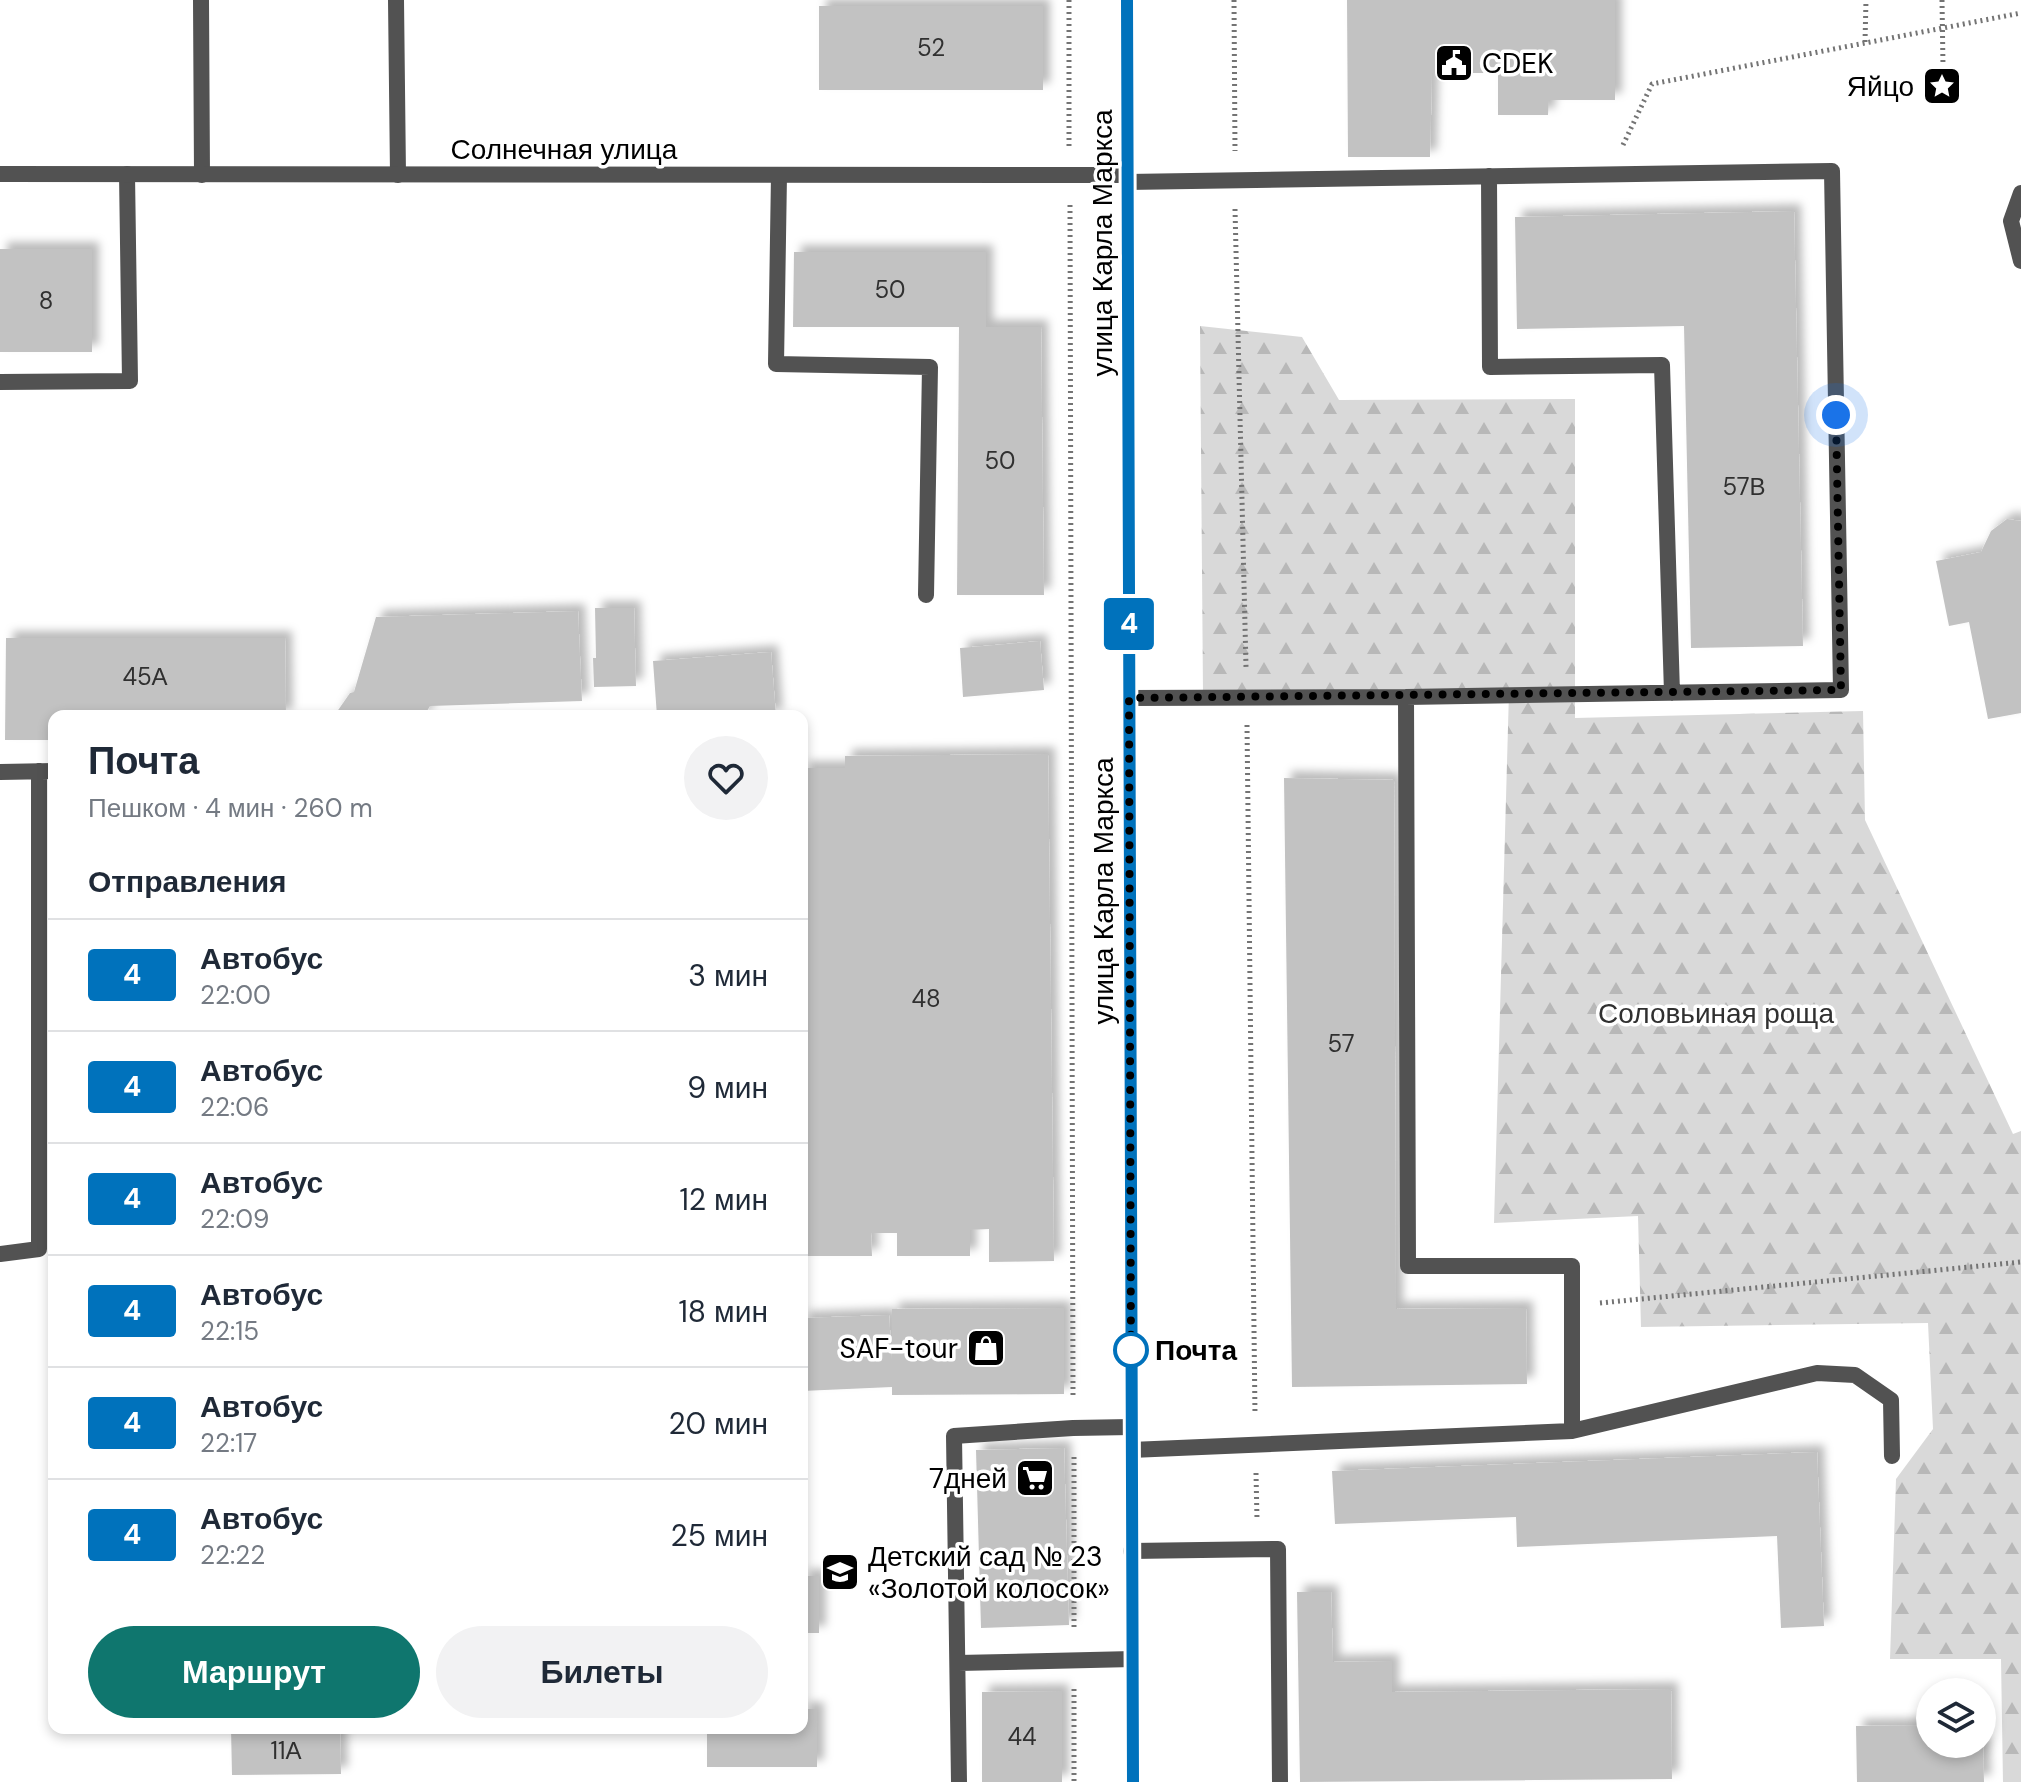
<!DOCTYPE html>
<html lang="ru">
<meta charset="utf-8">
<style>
:root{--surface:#fff;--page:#f2f2f3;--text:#1f2937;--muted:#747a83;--line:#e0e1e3;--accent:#0f766e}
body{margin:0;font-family:"DM Sans",sans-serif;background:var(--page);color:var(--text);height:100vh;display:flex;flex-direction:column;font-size:30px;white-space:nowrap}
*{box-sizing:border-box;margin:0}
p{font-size:26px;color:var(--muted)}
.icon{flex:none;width:44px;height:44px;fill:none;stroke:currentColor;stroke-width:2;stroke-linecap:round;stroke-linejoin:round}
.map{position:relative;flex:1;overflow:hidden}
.side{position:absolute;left:48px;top:710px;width:760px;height:1024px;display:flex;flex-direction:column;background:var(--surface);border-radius:16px;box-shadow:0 4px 12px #0003}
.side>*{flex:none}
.badge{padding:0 16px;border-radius:6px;font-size:28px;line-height:52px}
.controls{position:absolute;left:1916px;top:1678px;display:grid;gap:16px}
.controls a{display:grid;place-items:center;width:80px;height:80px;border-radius:50%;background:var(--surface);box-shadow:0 4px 12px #0003;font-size:40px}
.you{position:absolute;width:40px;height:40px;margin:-20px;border:6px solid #fff;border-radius:50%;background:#1a73e8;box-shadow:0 0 0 12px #1a73e833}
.map>.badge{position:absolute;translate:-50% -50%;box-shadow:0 0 0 4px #fff}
h2{padding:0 40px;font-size:30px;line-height:72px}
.round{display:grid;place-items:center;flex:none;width:84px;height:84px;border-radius:42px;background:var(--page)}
.head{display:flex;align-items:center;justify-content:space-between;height:136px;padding:0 40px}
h1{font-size:38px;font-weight:600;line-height:60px}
.action{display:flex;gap:16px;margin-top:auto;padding:16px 40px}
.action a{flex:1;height:92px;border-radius:48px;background:var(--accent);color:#fff;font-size:32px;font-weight:600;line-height:92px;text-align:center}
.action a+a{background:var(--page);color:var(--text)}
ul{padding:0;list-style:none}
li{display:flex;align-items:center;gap:24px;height:112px;padding:0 40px;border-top:2px solid var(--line)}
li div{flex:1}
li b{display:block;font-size:30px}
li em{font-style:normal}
li .badge{min-width:88px;font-weight:700;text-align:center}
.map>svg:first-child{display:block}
</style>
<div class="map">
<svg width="2021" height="1782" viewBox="0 0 2021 1782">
<defs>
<pattern id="forest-firs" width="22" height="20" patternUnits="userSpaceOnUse" patternTransform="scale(2)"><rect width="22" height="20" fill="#d9d9d9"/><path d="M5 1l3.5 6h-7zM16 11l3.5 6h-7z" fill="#b8b8b8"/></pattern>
<filter id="shadow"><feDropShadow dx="7" dy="-7" stdDeviation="4" flood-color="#0004"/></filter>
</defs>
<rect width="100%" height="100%" fill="#fff"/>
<path fill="url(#forest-firs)" d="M1200,326L1302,337L1339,400L1575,399V718L1863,711L1865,820L2013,1134L2021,1131V1782H2003L2001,1659H1890L1896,1479L1933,1429L1928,1323L1641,1327L1638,1216L1494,1223L1509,692H1203Z"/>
<path fill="#c2c2c2" filter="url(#shadow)" d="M1347,0H1615V100H1549L1548,115H1498V73H1432L1430,157H1348Z
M819,6H1043V90H819Z
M1794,211L1803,646L1691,648L1684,326L1517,329L1515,217Z
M0,249H92V352H0Z
M794,252H986V327H1041L1044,595H957L959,327H793Z
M2007,519L2021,521V713L1988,719L1969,622L1949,626L1936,561L1981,552L1991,531Z
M595,608H634L636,686L594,687L593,658H596Z
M578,611L582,701L430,706L424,716H334L350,693L354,692L376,617Z
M6,638H285L286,716H54V740H5Z
M1040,641L1044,690L963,697L960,648Z
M771,652L776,716H657L653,661Z
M1048,754L1054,1261L989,1262V1229L970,1230V1256H897V1233H871L872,1256H802V768H845V756Z
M1284,778L1394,780L1396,1309L1526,1308L1527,1384L1292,1387Z
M1064,1308V1394L892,1395V1387L802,1391V1318L889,1315L892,1359V1309Z
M1064,1448L1069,1625L981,1628L976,1450Z
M1817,1452L1824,1626L1781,1628L1777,1536L1517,1547L1516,1517L1335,1524L1332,1471Z
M802,1576H819V1633H802Z
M1297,1592H1331L1333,1662L1392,1661V1692L1671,1689L1672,1779L1300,1782Z
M1062,1691V1782H982V1692Z
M802,1709H817V1767H707V1728H802Z
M1930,1725V1744H1983L1984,1782H1857L1856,1726Z
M231,1728H340L341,1774L232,1775Z"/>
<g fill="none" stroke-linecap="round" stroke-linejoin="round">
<path stroke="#747474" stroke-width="5" stroke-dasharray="2 4" stroke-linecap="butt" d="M1069,0V147
M1234,0L1235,151
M1942,0L1943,66
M1865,42L1866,0
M1623,145L1652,84L2021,13
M1070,205L1073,1399
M1235,209L1246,667
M1247,725L1255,1415
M1600,1303L2021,1262
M1074,1457V1631
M1256,1473L1257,1519
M1074,1689V1782"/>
<path stroke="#525252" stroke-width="16" d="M201,0L202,175
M396,0L398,175
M779,175L776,364L930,367L926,595
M1489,176L1490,367L1662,365L1672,693
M1127,182L1832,171L1841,690L1406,697
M2021,193L2011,221L2021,261
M0,382L130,381L127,174
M1129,698L1406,697L1408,1266H1572V1431
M0,772L54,771
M0,1254L39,1249V771
M1131,1450L1572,1431L1817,1373L1855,1375L1891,1400L1892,1456
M1131,1551L1278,1549L1280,1782
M958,1663L1133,1659
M959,1782L954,1436L1073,1428L1131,1427"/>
<path stroke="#525252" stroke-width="16" d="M0,174L1128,175"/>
<path stroke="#1f1f1f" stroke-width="16" d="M1127,0L1133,1782"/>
</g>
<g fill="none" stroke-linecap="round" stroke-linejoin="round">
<g stroke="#fff" stroke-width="18">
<path id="line" d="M1127,0L1133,1782"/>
</g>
<use href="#line" stroke="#0072bc" stroke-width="12"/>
<path stroke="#000" stroke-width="8" stroke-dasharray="0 14.4" d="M1131,1350V1364L1129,698L1841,690L1836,415"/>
</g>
<defs>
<g id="civic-square" transform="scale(2)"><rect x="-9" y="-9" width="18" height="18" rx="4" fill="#000" stroke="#fff"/><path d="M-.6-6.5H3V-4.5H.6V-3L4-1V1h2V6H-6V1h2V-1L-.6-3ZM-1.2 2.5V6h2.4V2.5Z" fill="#fff"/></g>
<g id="sight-square" transform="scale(2)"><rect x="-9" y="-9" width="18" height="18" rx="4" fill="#000" stroke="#fff"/><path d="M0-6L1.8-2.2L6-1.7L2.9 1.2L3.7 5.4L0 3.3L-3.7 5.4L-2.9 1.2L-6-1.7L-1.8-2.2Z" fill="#fff"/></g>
<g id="shop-square" transform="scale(2)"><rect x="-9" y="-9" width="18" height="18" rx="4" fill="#000" stroke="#fff"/><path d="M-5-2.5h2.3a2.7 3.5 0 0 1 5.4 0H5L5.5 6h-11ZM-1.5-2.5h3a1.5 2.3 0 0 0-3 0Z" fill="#fff"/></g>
<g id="supermarket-square" transform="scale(2)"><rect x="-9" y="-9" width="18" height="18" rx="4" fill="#000" stroke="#fff"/><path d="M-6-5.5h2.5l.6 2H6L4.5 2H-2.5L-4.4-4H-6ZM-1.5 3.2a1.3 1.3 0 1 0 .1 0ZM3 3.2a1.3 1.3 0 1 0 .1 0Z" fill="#fff"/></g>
<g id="school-square" transform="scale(2)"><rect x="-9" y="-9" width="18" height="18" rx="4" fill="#000" stroke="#fff"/><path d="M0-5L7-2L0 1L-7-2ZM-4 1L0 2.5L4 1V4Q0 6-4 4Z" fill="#fff"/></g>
</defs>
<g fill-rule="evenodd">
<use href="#civic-square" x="1454" y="63"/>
<use href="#sight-square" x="1942" y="86"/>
<use href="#shop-square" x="986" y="1348"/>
<use href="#supermarket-square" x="1035" y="1478"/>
<use href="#school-square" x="840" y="1572"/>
</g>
<circle fill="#fff" stroke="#0072bc" stroke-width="4" cx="1131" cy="1350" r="16"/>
<g text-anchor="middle" stroke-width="7" stroke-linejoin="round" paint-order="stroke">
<g font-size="24" fill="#303030">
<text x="931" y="56">52</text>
<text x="890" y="298">50</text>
<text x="46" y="309">8</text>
<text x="1000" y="469">50</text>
<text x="1744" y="495">57В</text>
<text x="145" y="685">45А</text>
<text x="926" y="1007">48</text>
<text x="1341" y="1052">57</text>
<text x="1022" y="1745">44</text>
<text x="286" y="1759">11А</text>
</g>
<g font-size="28" fill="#000" stroke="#fff" text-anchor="end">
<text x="1482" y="73" text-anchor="start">CDEK</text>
<text x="1914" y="96">Яйцо</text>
<text x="958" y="1358">SAF-tour</text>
<text x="1007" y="1488">7дней</text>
<text x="868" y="1566" text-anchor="start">Детский сад № 23<tspan x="868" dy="32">«Золотой колосок»</tspan></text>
</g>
<g font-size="28" fill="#000" stroke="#fff">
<text x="564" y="159">Солнечная улица</text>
<text transform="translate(1102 243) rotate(-90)" y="10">улица Карла Маркса</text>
<text transform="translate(1103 891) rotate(-90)" y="10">улица Карла Маркса</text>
</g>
<g font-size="28" fill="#303030" stroke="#fff">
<text x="1716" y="1023">Соловьиная роща</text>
</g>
<g font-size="28" font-weight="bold" fill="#000" stroke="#fff" text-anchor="start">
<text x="1155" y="1360">Почта</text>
</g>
</g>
</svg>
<div class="controls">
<a><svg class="icon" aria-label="layers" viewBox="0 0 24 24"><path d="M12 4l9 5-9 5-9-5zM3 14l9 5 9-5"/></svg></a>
</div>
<div class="you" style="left:1836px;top:415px"></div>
<b class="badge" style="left:1129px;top:624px;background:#0072bc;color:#fff">4</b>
<section class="side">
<div class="head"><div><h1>Почта</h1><p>Пешком · 4 мин · 260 m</p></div><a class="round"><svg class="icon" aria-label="heart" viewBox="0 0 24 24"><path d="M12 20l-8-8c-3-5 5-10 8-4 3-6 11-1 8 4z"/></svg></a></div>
<h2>Отправления</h2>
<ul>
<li><span class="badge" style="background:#0072bc;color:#fff">4</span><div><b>Автобус</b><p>22:00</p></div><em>3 мин</em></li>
<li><span class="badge" style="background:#0072bc;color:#fff">4</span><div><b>Автобус</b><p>22:06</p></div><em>9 мин</em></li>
<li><span class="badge" style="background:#0072bc;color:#fff">4</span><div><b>Автобус</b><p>22:09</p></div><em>12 мин</em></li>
<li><span class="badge" style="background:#0072bc;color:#fff">4</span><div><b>Автобус</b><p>22:15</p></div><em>18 мин</em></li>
<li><span class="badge" style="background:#0072bc;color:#fff">4</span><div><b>Автобус</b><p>22:17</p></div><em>20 мин</em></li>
<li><span class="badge" style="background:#0072bc;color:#fff">4</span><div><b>Автобус</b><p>22:22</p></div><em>25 мин</em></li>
</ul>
<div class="action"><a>Маршрут</a><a>Билеты</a></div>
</section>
</div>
